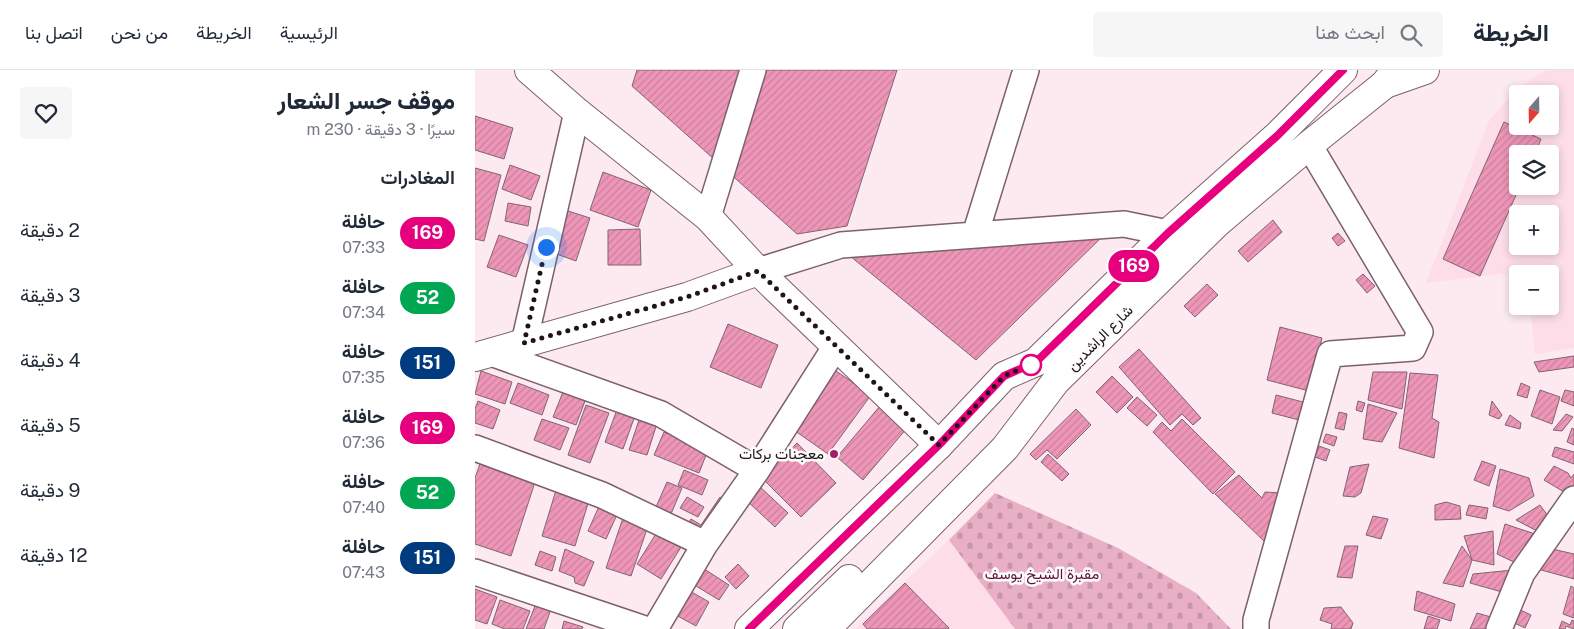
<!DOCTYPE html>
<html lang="ar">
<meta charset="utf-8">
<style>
:root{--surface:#fff;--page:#f6f6f7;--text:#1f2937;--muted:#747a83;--line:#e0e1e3}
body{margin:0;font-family:"Public Sans",Vazirmatn,sans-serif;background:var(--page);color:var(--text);direction:rtl;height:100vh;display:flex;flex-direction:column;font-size:19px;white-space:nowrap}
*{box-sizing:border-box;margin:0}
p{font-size:16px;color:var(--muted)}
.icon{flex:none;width:28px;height:28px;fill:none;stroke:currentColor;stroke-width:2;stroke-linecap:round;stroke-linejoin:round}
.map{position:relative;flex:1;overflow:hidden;direction:ltr}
.side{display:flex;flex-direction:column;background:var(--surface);width:475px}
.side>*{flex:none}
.badge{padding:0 10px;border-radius:16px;font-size:18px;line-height:32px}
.needle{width:32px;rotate:200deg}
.fabs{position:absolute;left:1034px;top:15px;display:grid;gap:10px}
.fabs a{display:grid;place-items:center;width:50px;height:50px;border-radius:5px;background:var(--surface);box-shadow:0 2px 8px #0003;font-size:25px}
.you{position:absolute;width:25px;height:25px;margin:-12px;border:4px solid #fff;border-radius:50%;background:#1a73e8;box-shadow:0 0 0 8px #1a73e833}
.map>.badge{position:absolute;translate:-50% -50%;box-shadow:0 0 0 2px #fff}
h2{padding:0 20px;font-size:19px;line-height:45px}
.round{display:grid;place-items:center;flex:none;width:52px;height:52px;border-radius:5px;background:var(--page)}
.summary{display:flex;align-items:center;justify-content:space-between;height:85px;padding:0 20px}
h1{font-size:24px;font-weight:800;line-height:38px}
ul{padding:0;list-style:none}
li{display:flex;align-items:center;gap:15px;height:65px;padding:0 20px}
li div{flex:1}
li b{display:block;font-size:19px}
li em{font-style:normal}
li .badge{min-width:55px;font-weight:700;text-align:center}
header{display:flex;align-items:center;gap:30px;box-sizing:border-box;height:70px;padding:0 25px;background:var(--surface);border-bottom:1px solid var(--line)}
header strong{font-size:24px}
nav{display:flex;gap:28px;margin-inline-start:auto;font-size:18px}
.search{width:350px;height:45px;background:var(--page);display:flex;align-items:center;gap:12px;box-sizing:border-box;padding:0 18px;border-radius:5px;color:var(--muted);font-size:19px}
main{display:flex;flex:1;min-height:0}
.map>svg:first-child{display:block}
</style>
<header>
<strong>الخريطة</strong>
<div class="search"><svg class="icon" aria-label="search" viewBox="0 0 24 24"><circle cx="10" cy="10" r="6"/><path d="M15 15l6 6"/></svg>ابحث هنا</div>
<nav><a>الرئيسية</a><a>الخريطة</a><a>من نحن</a><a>اتصل بنا</a></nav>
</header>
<main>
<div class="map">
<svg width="1099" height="559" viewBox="0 0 1099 559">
<defs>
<pattern id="cemetery-stones" width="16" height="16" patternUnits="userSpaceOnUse" patternTransform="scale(1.25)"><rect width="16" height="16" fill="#e9afc4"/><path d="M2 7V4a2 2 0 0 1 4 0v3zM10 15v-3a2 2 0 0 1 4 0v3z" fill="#c796a8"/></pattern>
<pattern id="building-hatch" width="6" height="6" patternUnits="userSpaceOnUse" patternTransform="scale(1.25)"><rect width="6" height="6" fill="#ee96b8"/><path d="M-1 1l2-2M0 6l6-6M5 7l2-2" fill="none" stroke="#cc809d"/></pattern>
</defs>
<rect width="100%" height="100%" fill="#fde9f0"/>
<path fill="#fddde8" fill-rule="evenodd" d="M1072,0H1099V278L1060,284L1055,236H1075V204H1051L1050,201L951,213L1014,51L1038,23L1064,4ZM1042,24H1075V56H1042ZM1042,84H1075V116H1042ZM1042,144H1075V176H1042Z
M474,470L540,559H380Z"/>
<path fill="url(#cemetery-stones)" d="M520,423L643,478L721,523L756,559H540L474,470Z"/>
<path fill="url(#building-hatch)" stroke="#80656e" d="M162,0H266L240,90L157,16Z
M283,0H422L372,156L322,164L251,100Z
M0,46L38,58L29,89L0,80Z
M1029,52L1066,69L1060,84H1042V116H1045L1005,206L968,189Z
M35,95L65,106L56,130L27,119Z
M0,98L26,105L9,171L0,169Z
M128,102L176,120L163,157L115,140Z
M33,133L56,137L53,156L30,151Z
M90,140L115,148L101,191L76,182Z
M798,150L807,162L773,192L763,181Z
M165,159L166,195H133V160Z
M863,163L870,171L863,176L857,168Z
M24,165L53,175L41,207L12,197Z
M629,165L501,290L369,181Z
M888,204L900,216L892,223L881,210Z
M732,214L743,225L720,247L709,236Z
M253,254L303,275L286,318L235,297Z
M805,257L847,268L834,321L792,310Z
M664,279L726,348L718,355L707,344L695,355L644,297Z
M1099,286V297L1064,302L1059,292Z
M358,299L396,325L353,384L316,358Z
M6,301L37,312L30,334L0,324Z
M898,302H932L927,339L893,330Z
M935,303L963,305L957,348L964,352L959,388L924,378Z
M637,306L658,327L642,343L621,322Z
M43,313L74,325L67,345L35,333Z
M1046,313L1055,317L1052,328L1042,325Z
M1065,320L1085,327L1077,354L1056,346Z
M1090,320L1099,322V336L1086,331Z
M88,322L110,331L101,355L78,347Z
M801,325L828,332L824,350L797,343Z
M662,327L682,345L672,356L652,338Z
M3,331L25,340L18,359L0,353V339Z
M883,331L890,333L887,342L881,340Z
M1017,331L1027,345L1024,349L1014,345Z
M893,334L922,343L907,372L888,369Z
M111,335L134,343L115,393L93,385Z
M405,336L432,358L388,410L362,387Z
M143,337L161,343L148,379L130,372Z
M601,339L616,355L582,389L572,380L561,390L555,384Z
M167,341L184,347L172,385L154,380Z
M864,342L872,344L869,360L860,358Z
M1091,344L1098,347L1087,361L1078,360Z
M1035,345L1046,353L1045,359L1030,355Z
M67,349L94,358L85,380L59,370Z
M707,349L760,402L738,424L678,362L687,352L696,361Z
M1097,358L1099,359V375L1092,372Z
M189,362L233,380L224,403L179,385Z
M851,364L862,367L859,376L848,372Z
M322,373L361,413L326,447L287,408Z
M844,376L855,380L851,391L840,387Z
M1080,377L1099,382V394L1077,386Z
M573,384L594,404L587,411L566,392Z
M6,391L61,409L36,486L0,474V408Z
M1007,391L1021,396L1014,416L999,410Z
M894,394L886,423L880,427L868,426L875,397Z
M1079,396L1093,403L1096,408L1099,404V420L1094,425L1069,410Z
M1025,399L1054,408L1059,426L1034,441L1018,436Z
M209,400L233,410L227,425L203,415Z
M764,405L787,428L790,422L806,423L790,472L740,424Z
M192,412L207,418L196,444L181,437Z
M283,415L313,443L300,457L270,429Z
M82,417L115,427L100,476L67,466Z
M212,427L229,437L223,447L205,438Z
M245,427L251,431L228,465L212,455L216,449L226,455Z
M126,432L144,440L131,469L113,461Z
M971,432L985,436L986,449L960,450V435Z
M994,435L1013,438L1011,449L991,445Z
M1065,435L1073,446L1064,462L1041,450Z
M149,445L174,453L156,506L131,498Z
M898,446L913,449L906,469L891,465Z
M1030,454L1060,464L1043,494L1022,484Z
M184,459L208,474L186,509L162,494Z
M1018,461L1019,495L997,490L989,466Z
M870,476H883L877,508L862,507Z
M987,476L997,490L988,517L968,513Z
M1073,478L1099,484V509L1059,498Z
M90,479L119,492L109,516L100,513L99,507L84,501Z
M65,481L81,487L77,501L60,495Z
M263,494L274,506L261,519L250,507Z
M223,495L254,515L244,530L213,511Z
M1038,500L1027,522L995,513L998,504Z
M430,513L474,558L473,559H392L388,554Z
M1096,516L1099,518V548L1088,544Z
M0,519L22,527L12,554L0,550Z
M213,520L234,532L221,556L199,544Z
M942,521L980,534L976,551L939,540Z
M25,530L55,541L48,559H30L17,554Z
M62,531L77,536L69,559H51Z
M866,537L878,553L876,559H856L857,554L845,550L849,538Z
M1039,537L1056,545L1050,558L1033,550Z
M1002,543L1016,547L1011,559H995Z
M953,546L965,550L962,559H949Z
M1097,550L1099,551V559L1091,556L1090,559H1084L1087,551L1095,555Z
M89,551L108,557L107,559H87Z"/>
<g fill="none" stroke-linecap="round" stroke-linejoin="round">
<g stroke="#7c616b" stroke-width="28">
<path id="street" d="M233,147L278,0
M500,165L551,0
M283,201L366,175L649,154L693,163
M49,273L102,42
M16,283L186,344L282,400
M0,378L127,425L230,474
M0,502L170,559
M180,559L230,474L282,400L361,276
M781,559V550L855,284L938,278L945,262L834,75
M1024,559L1047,503L1099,429"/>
</g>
<g stroke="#7c616b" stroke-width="30">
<path id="secondary" d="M54,0L102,42L233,147L283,201L464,375
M910,14L950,0
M0,287L212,227L283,201"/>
</g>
<g stroke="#7c616b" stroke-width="30">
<path id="primary" d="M274,559L464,375L529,306L561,292L693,163L802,66L868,0
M322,559L374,509
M351,559L530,378L581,311L742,153L834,75L910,14L920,0"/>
</g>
<use href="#street" stroke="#fff" stroke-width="25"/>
<use href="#secondary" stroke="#fff" stroke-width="28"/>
<use href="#primary" stroke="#fff" stroke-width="28"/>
</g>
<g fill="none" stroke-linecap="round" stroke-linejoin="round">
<g stroke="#fff" stroke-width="11">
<path id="line" d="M274,559L464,375L529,306L561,292L693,163L802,66L868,0"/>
</g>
<use href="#line" stroke="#e6007e" stroke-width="8"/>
<path stroke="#1f1418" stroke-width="5" stroke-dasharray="0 9" d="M71,177L49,273L212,227L283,201L464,375L529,306L561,292L556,295"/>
</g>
<circle fill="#fff" stroke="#e6007e" stroke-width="2.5" cx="556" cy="295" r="10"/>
<circle fill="#a71d64" stroke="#fcfcfc" stroke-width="2" cx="359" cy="384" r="5"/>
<g text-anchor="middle" stroke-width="5" stroke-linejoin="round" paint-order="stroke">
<g font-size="15" fill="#1f1418" stroke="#fcfcfc">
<text transform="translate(625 268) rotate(-45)" y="5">شارع الراشدين</text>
</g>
<g font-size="15" fill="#1f1418" stroke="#fcfcfc" text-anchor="end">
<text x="349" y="389">معجنات بركات</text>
</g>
<g font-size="15" fill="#5e1137" stroke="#fcfcfc">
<text x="567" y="509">مقبرة الشيخ يوسف</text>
</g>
</g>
</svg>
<div class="fabs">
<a><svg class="needle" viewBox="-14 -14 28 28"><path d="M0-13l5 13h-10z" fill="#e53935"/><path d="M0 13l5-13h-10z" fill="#747a83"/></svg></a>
<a><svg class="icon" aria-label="layers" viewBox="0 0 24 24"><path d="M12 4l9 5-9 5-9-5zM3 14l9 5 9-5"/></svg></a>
<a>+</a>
<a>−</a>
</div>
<div class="you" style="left:71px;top:177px"></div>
<b class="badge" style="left:659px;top:196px;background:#e6007e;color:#fff">169</b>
</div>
<section class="side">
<div class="summary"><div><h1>موقف جسر الشعار</h1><p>سيرًا · 3 دقيقة · 230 m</p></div><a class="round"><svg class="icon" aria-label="heart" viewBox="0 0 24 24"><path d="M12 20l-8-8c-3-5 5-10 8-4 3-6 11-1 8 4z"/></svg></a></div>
<h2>المغادرات</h2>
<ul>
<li><span class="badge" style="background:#e6007e;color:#fff">169</span><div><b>حافلة</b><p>07:33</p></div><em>2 دقيقة</em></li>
<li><span class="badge" style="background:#00a651;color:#fff">52</span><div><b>حافلة</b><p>07:34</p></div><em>3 دقيقة</em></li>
<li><span class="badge" style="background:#003b80;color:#fff">151</span><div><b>حافلة</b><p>07:35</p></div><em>4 دقيقة</em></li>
<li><span class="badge" style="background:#e6007e;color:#fff">169</span><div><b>حافلة</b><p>07:36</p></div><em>5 دقيقة</em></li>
<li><span class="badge" style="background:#00a651;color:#fff">52</span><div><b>حافلة</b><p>07:40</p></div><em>9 دقيقة</em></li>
<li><span class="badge" style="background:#003b80;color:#fff">151</span><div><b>حافلة</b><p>07:43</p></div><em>12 دقيقة</em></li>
</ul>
</section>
</main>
